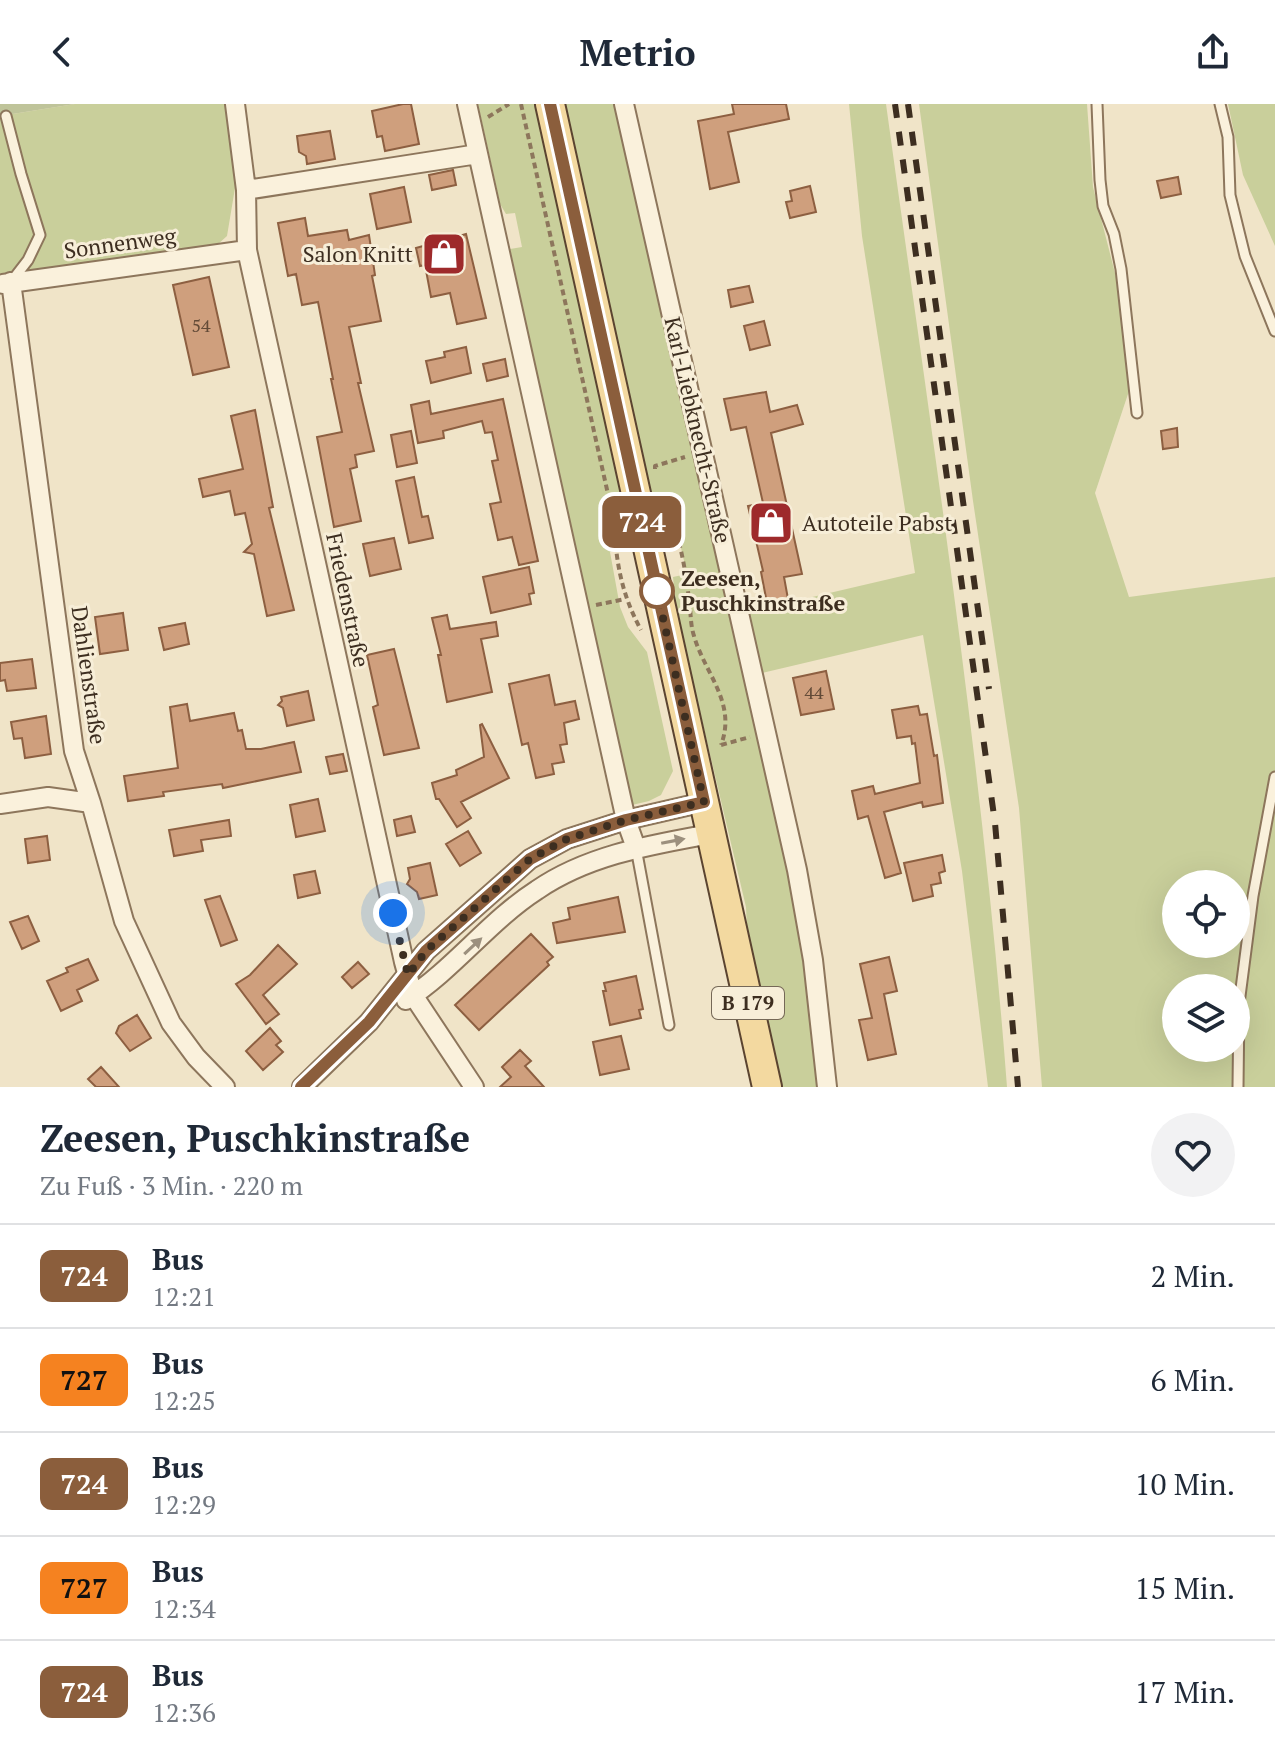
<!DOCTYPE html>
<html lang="de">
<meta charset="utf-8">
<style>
:root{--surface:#fff;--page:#f2f2f3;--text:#1f2937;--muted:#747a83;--line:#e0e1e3}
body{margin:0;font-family:"PT Serif",serif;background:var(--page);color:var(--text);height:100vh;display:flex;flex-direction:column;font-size:30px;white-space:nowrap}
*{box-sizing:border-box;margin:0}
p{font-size:26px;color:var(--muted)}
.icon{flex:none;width:44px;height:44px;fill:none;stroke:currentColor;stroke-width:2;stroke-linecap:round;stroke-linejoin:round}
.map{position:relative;height:983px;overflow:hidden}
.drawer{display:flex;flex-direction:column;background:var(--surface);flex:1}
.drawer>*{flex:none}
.badge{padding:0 16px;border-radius:12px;font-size:28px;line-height:52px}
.fabs{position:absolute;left:1162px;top:766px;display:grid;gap:16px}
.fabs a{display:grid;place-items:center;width:88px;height:88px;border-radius:50%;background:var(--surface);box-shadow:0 8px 32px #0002;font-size:40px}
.you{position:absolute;width:40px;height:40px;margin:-20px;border:6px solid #fff;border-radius:50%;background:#1a73e8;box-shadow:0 0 0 12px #1a73e833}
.map>.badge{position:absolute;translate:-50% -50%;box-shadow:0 0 0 4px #fff}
.round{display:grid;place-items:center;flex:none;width:84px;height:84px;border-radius:42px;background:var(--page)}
.headline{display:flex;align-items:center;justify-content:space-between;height:136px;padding:0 40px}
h1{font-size:38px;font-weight:600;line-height:60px}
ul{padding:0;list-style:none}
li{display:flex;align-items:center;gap:24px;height:104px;padding:0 40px;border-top:2px solid var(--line)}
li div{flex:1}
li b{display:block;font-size:30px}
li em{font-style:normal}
li .badge{min-width:88px;font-weight:700;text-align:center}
header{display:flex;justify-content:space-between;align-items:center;height:104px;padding:0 40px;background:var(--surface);font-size:36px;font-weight:600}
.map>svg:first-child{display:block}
</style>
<header><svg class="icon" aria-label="back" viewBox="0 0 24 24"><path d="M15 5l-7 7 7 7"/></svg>Metrio<svg class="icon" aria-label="share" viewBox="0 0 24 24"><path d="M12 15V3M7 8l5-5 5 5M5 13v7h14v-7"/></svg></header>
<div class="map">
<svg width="1275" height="983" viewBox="0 0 1275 983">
<rect width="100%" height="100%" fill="#f0e4c8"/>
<path fill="#c9cf9b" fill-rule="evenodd" d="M75,0H230L236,78L227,132L217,141L0,175V12Z
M478,0H538L623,382L628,445L610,448L620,503L628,523L647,548L673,667L661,691L649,697L632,701L510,145L522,143L515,109L506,110L500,100Z
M559,0H616L788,763L807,857L818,983H778L748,847L746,803L676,506L673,473L687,470L676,422L662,424L642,373Z
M849,0H886C931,327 982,654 1007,983H988L962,767L923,531L762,569L748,508L915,469L862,132Z
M919,0H1087L1093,83L1116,173L1130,284L1095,389L1129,493L1275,473V983H1042L1019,704L973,397ZM1176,780H1236V840H1176ZM1176,884H1236V944H1176Z
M1228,0H1275V142L1243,71Z"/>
<path fill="#bfc49a" d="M0,0H75L0,12Z"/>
<path fill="#cf9f7d" stroke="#8d5f41" stroke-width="2" d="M403,0H411L419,40L385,47L382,32L377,33L372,7Z
M732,0H786L789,15L728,28L739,78L710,85L698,17L734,10Z
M330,27L335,55L307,60L306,52L299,48L297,32Z
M453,66L456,81L432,86L429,71Z
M1178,73L1181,90L1161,94L1157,77Z
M810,82L816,108L790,114L786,98L792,97L790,87Z
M404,83L411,118L377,125L370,90Z
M305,114L308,132L347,126L349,136L369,131L375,171L372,172L381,217L349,223L361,279H358L374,347L355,351L357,363L350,365L361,417L334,423L317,333L342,328L331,275H333L318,198L302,201L296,170L288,172L278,119Z
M466,130L486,214L457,220L450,189L431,193L425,161L420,162L416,144Z
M209,173L229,263L193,271L173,181Z
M749,182L753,198L731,203L728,186Z
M764,217L770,241L750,246L744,222Z
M466,243L471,269L431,279L426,257L445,253L444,248Z
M505,255L508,272L487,277L483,260Z
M766,288L770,308L797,301L803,320L771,329L802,470L784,473L788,495L767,499L761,468L763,467L748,402L763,399L746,323L731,326L724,295Z
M503,295L538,457L519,461L512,433L498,436L490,400L501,398L492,357L498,356L492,328L485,329L482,317L443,327L444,334L418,339L411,301L429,297L431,310Z
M255,306L273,403L269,404L294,506L267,512L254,450L244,448L252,440L245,409L235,411L230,387L203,393L199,375L243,365L231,312Z
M1177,324L1178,343L1163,345L1161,327Z
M411,327L417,359L397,363L391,331Z
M414,373L422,413L428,412L433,434L409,439L396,377Z
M394,434L401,465L370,472L363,440Z
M529,463L534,489L529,490L531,500L491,509L483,473Z
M123,509L128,546L100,550L95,513Z
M447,511L450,525L496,518L498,532L481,535L492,588L447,598L438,551H441L432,514Z
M185,519L189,540L164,546L159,524Z
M394,545L419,644L384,651L373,603L378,601L367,551Z
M32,555L36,584L7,587L5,576L0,577V559Z
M826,567L834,605L801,611L793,574Z
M549,571L555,601L575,597L579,615L564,619L567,640L560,641L564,658L552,660L554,670L536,674L528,639L522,641L509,580Z
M308,587L314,616L287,622L283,604L278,601L282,597L281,593Z
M187,600L190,617L234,609L238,627L242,626L246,645H261L294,638L301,668L223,684L222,680L163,688L164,692L128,697L124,672L178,664L170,603Z
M918,602L920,611L927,610L934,652L937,651L943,699L923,703L922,698L884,708L901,769L885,774L868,712L858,715L852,687L873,682L875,690L920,679L915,639L912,640L911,632L897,634L892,606Z
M46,612L51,650L25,654L22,634L14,635L11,618Z
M482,620L509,674L461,698L471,714L457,723L439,695H436L432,679L457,671L456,666L484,653L480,621Z
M343,650L347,667L330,670L326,653Z
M318,695L325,727L296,733L290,701Z
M411,712L415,728L397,732L394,716Z
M229,716L231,732L201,736L203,747L174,752L169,726Z
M468,727L481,749L460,762L446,740Z
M47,732L50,756L28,759L25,735Z
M942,751L945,767L939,769L941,779L931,781L933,792L913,797L904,759Z
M430,759L437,791L419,795L417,788L407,780L410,775L408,764Z
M315,767L320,789L298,794L294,771Z
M220,792L237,836L221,842L205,796Z
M618,793L625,828L557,839L553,819L570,815L568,804Z
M28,812L39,837L22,845L10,818Z
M531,830L553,853L547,858L549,861L479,926L455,901Z
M278,841L297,860L263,891L279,910L266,920L236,880L250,871Z
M889,853L897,887L884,890L896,950L868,956L859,916L872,914L860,860Z
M88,855L98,876L77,886L82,897L61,907L47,877L68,868L66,864Z
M358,858L369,870L352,884L342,873Z
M636,872L643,905L639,906L641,914L610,921L603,887H606L604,879Z
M137,911L151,934L130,947L116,929L119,922Z
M270,924L281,937L276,941L283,948L263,966L246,947Z
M621,932L629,965L600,971L593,938Z
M520,946L531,957L525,962L544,983H500L511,973L502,963Z
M101,963L119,983H96L88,975Z"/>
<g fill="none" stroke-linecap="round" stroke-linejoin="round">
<g stroke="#8d765c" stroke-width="13">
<path id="lane" d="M1097,0L1100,76L1103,102L1114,130L1121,165L1137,309
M1220,0L1228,33L1230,91L1245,152L1275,227
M6,12L21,70L40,131L28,156L11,178
M636,744L669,921
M1238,983L1239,900L1253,792L1275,673"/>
</g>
<g stroke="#8d765c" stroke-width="22">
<path id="street" d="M235,0L246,86L247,146L404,858L413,891L474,983
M467,0L626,716L636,744
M624,0L797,766L813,856L827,983
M246,86L478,50
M11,178L74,647L91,699L124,817L171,919L196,953L225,983
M3,180L247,146
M0,700L48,693L91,699
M406,896C454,865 489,817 537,786C588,751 650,741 710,730
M302,983L369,918L426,847L530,755L567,735L626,716L704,698"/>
</g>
<g stroke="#5b4430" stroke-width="32">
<path id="primary" d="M550,0L767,983"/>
</g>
<path stroke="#8d765c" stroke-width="4" stroke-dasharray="6 4" stroke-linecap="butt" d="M521,0L614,417C616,458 621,489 641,526
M488,13L509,0
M655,365V362L685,353
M664,401C680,429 685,464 689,495C691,507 690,520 694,532C705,570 737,599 721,641
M596,501L625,495
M721,641L750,633"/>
<use href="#lane" stroke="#faf1dc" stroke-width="9"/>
<use href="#street" stroke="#faf1dc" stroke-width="18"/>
<use href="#primary" stroke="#f3d9a0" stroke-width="28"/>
<path stroke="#3d2e20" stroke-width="6" stroke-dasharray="14 14" stroke-linecap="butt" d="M895,0L995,719L1018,983
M908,0L989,585"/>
</g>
<defs><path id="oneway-solid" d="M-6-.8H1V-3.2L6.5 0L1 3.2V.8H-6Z" transform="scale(2)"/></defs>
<g fill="#9c907e">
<use href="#oneway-solid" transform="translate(673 737) rotate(-11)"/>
<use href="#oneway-solid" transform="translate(473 842) rotate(-43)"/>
</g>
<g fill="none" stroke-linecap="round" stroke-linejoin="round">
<g stroke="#fff" stroke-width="18">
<path id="line" d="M301,983L369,918L426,847L530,755L567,735L626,716L704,698L550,0"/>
</g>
<use href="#line" stroke="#8b5e3c" stroke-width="12"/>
<path stroke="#3d2e20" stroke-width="8" stroke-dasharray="0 14.4" d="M393,809L408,871L426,847L530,755L567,735L626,716L704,698L657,487"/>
</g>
<defs>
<g id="shop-square" transform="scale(2.3)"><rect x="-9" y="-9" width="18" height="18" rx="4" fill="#9e2a2b" stroke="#f7eed8"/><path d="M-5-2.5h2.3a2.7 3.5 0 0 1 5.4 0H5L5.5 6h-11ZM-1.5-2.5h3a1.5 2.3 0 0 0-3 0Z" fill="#fff"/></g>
</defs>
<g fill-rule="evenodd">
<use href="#shop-square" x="444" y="150"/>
<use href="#shop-square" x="771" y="419"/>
</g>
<circle fill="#fff" stroke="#8b5e3c" stroke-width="4" cx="657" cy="487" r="16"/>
<g text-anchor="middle" stroke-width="6" stroke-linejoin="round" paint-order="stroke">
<g font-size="18" fill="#624a37">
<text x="201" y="228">54</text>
<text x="814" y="595">44</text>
</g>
<rect fill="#f7eed8" stroke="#756857" stroke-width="2" x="712" y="883" width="72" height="32" rx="6"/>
<g font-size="20" font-weight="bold" fill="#3d2e20">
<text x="748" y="906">B 179</text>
</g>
<g font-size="22" fill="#3d2e20" stroke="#f7eed8">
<text transform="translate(120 139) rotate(-8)" y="8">Sonnenweg</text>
<text transform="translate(698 326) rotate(77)" y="8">Karl-Liebknecht-Straße</text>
<text transform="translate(348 496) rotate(78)" y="8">Friedenstraße</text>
<text transform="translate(89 571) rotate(82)" y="8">Dahlienstraße</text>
</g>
<g font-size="22" fill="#3d2e20" stroke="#f7eed8" text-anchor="end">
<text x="413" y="158">Salon Knitt</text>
<text x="802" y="427" text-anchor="start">Autoteile Pabst</text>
</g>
<g font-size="22" font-weight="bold" fill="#3d2e20" stroke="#f7eed8" text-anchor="start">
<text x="681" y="482">Zeesen,<tspan x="681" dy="25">Puschkinstraße</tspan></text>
</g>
</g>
</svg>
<div class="fabs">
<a><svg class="icon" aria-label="locate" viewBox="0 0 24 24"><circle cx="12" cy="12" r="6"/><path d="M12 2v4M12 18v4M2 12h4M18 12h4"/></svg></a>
<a><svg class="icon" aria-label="layers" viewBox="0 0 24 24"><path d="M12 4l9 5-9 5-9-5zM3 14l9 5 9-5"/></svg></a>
</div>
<div class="you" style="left:393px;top:809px"></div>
<b class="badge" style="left:642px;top:418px;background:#8b5e3c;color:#fff">724</b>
</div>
<section class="drawer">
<div class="headline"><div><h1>Zeesen, Puschkinstraße</h1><p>Zu Fuß · 3 Min. · 220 m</p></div><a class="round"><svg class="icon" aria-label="heart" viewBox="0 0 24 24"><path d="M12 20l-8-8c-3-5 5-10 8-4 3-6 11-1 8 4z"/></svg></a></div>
<ul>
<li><span class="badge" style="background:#8b5e3c;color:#fff">724</span><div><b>Bus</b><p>12:21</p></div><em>2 Min.</em></li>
<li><span class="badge" style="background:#f58220;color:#111">727</span><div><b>Bus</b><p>12:25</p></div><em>6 Min.</em></li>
<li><span class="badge" style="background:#8b5e3c;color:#fff">724</span><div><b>Bus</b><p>12:29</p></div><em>10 Min.</em></li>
<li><span class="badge" style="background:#f58220;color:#111">727</span><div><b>Bus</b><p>12:34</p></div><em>15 Min.</em></li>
<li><span class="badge" style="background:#8b5e3c;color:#fff">724</span><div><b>Bus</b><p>12:36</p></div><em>17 Min.</em></li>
</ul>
</section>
